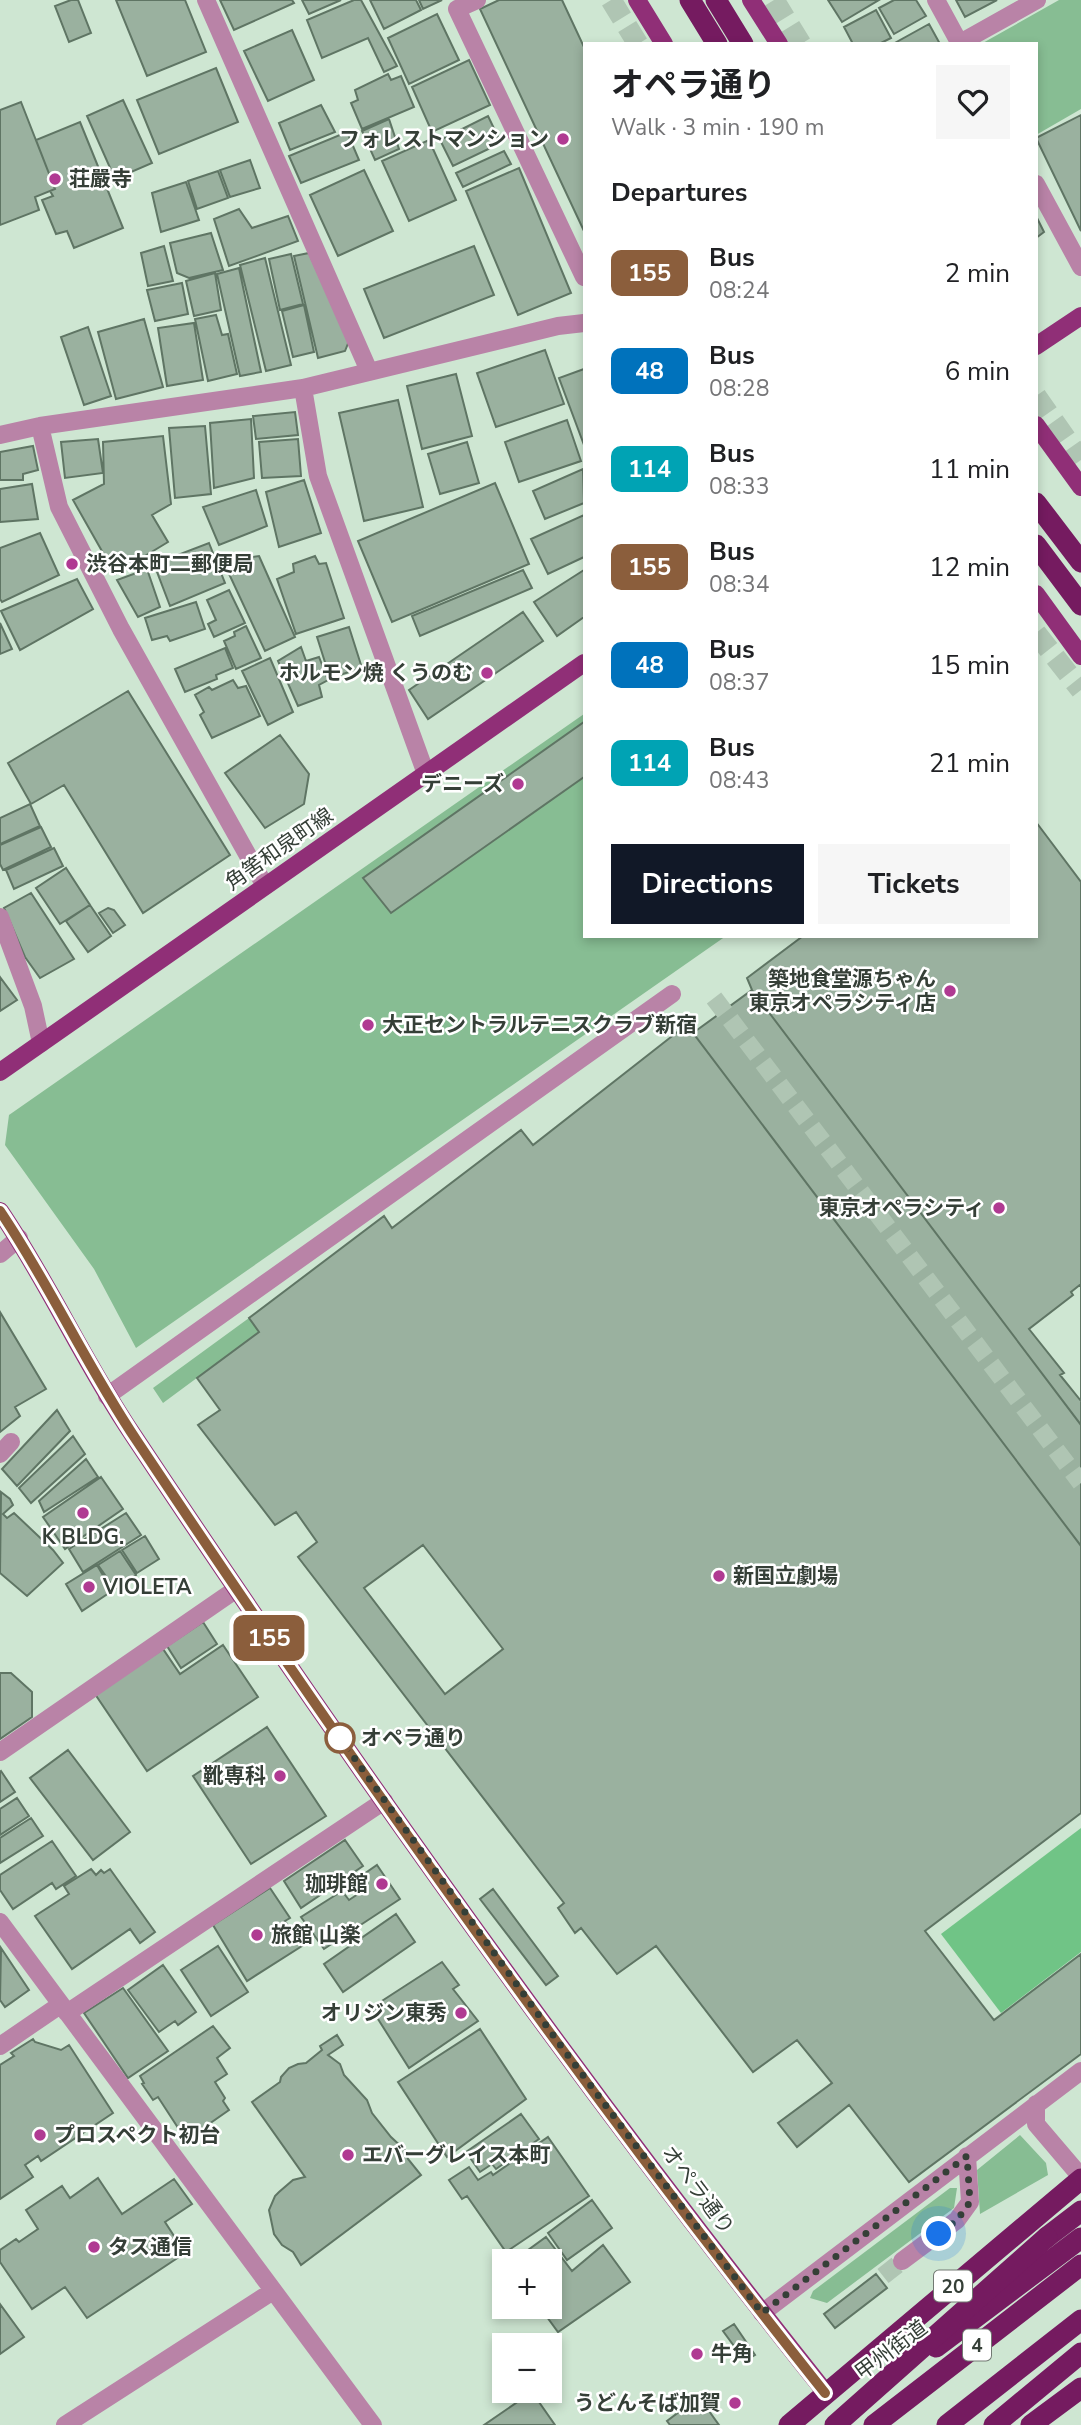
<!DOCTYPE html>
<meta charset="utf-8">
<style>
:root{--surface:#fff;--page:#f6f6f6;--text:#202124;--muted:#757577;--accent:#111827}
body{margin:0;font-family:"Nunito Sans","Noto Sans JP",sans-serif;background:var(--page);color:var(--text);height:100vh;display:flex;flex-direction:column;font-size:26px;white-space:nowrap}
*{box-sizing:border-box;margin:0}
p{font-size:23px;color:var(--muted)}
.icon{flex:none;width:38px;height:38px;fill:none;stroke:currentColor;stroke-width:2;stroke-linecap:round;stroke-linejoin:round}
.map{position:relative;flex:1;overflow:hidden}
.panel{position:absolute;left:583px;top:42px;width:455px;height:896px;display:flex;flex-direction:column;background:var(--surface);border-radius:0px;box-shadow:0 4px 10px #0003}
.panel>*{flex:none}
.badge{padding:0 14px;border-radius:10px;font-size:24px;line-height:46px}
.fabs{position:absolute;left:492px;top:2249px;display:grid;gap:14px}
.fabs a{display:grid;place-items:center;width:70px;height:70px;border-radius:0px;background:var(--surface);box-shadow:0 4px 10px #0003;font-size:35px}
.you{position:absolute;width:35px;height:35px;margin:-18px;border:5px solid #fff;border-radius:50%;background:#1a73e8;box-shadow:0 0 0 10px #1a73e833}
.map>.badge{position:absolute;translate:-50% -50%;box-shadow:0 0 0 4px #fff}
h2{padding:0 28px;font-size:26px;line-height:63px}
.round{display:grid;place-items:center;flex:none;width:74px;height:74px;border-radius:0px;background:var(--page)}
.summary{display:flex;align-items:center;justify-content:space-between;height:119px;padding:0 28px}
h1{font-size:33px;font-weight:700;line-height:52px}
.button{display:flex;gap:14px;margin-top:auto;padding:14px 28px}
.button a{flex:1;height:80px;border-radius:0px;background:var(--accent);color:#fff;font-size:28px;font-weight:700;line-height:80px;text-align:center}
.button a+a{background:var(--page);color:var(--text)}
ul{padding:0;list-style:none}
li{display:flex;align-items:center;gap:21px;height:98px;padding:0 28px}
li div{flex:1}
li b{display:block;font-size:26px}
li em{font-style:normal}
li .badge{min-width:77px;font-weight:700;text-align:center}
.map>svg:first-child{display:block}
</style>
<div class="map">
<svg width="1081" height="2425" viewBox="0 0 1081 2425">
<rect width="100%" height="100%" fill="#cee6d2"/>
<path fill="#87bd93" d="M1059,0H1081V109L1036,135V44H981Z
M584,714V936H726L136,1348L94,1269L5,1145L9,1115Z
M249,1318L259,1332L163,1403L153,1388Z
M1020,2135L1046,2163L1048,2175L980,2214L977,2170Z
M950,2188H957L954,2208L827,2303L810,2298L813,2291Z"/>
<path fill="#70c486" d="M1081,1828V1952L1001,2013L941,1934Z"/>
<path fill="#9ab19f" stroke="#5f7564" stroke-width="2" fill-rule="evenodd" d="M71,0H78L91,33L69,42L55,6Z
M116,0H185L206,52L147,76Z
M220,0H292L294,3L234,30Z
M302,0H341L309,14Z
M354,0H361L397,66L384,72L368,38L322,58L307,20Z
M370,0H416L421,10L384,29Z
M419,0H442L423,9Z
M499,0H562L584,47V231L480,9Z
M828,0H879L842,22Z
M894,0H916L926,16L894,34L879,8Z
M956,0H997L965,17Z
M876,10L891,38L879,44H853L844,27Z
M437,14L459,60L409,84L388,38Z
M929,24L940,44H893Z
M292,30L314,80L268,101L244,51Z
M469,60L490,105L432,132L412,87Z
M216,68L238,122L159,154L137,100Z
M388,74L391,80L401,76L414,107L362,129L351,103L358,100L355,90Z
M123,100L152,163L115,179L87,116Z
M21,102L55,189L35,197L39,210L0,225V110Z
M321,105L335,132L290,150L279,123Z
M1081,115V231L1036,138Z
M488,116L501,143L453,166L440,140Z
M389,119L399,149L375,160L362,131Z
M80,122L123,228L74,248L67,231L56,234L42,200L53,196L50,191L55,189L36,140Z
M347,132L359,160L301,183L289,156Z
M429,140L456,200L409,221L382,161Z
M504,151L511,164L463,187L456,173Z
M250,160L260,188L230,197L220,170Z
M519,168L571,293L518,315L466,191Z
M364,170L393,231L338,256L310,195Z
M218,171L228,198L197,209L188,181Z
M186,182L199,220L161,232L152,193Z
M239,209L252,228L288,216L298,241L229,266L214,219Z
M1036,216L1044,232L1036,238Z
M211,233L223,270L189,278L177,273L170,243Z
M164,246L173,281L148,286L141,253Z
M474,246L494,295L384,338L364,289Z
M309,253L349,341L345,351L318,358L294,256Z
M291,254L303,304L280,310L269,259Z
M265,258L291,365L266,371L240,265Z
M239,268L261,372L240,376L217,274Z
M215,273L221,310L194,316L186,281Z
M182,283L188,314L155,321L147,290Z
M304,305L314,352L293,357L282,311Z
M216,315L222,335L228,334L237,374L208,381L195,319Z
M144,319L163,387L116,399L98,332Z
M194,323L203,380L167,386L158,328Z
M88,327L111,396L84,405L61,337Z
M545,350L564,404L496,427L477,373Z
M584,369V445L559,378Z
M456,374L472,436L422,449L407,386Z
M398,400L423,507L364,521L339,413Z
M295,412L298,435L256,439L253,416Z
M251,419L254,478L214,488L210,423Z
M567,420L581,461L519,482L505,442Z
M205,426L211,494L175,498L169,428Z
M163,436L171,504L152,515L168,542L115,574L73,500L104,484L103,442Z
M98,439L103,473L65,478L61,442Z
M298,439L301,476L262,478L259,442Z
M467,442L479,483L440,494L428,454Z
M33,446L38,470L23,474V480H0V452Z
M583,469L584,503L545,519L533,491Z
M304,480L321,533L279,547L266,492Z
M495,483L529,564L392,622L358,541Z
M32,484L38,519L0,522V489Z
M256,490L267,526L219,545L203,507Z
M584,515V557L548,574L531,539Z
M40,533L59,575L2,602L0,599V548Z
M209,543L225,583L170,606L154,564Z
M259,556L295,637L265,651L223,561Z
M315,556L319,564L326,563L344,618L296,634L277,579L294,572L293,564Z
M147,569L160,607L138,617L117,580Z
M523,570L532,588L420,636L412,616Z
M584,570V617L557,636L534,602Z
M77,579L93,609L20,650L1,611Z
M229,590L245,623L214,637L208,624L216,620L207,600Z
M196,602L205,629L170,641L167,636L152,640L145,618Z
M523,612L543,641L428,719L409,690Z
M0,623L12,649L0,654Z
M246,626L261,658L236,669L224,641L235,636L234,632Z
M349,627L362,668L330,678L317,637Z
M301,647L306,661L319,657L328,680L319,685L322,697L298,706L278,661Z
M225,648L233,668L216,675L217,679L185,692L175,669Z
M270,658L293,712L268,725L242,671Z
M233,680L238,688L246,686L260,716L212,738L200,715L204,712L195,695L209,687L212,690Z
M128,691L230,855L143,913L64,785L31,804L8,763Z
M584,722V777L391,913L363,878Z
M280,735L309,774L304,804L265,828L225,773Z
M30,804L40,826L0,844V818Z
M1036,822L1081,882V1425L752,990L747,978L803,936H1036Z
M41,827L51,847L3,870L0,864V845Z
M54,848L63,866L14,889L6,870Z
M66,868L90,905L60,924L36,888Z
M31,893L74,959L40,978L25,957L4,908Z
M90,905L111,936L88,952L66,921Z
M108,908L114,910L125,925L113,933L99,913Z
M0,977L17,1000L0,1011Z
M752,990L1081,1425V1546L693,1033Z
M685,1026L693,1033L1081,1546V1813L925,1931L994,2020L1081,1954V2054L909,2182L849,2105L797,2147L778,2123L832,2083L797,2040L753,2072L656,1946L617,1974L581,1928L575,1933L558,1908L564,1903L298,1557L317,1542L296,1512L275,1525L198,1425L220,1410L197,1378L259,1332L249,1318L384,1216L392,1228L521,1130L533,1145ZM423,1545L503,1649L445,1694L364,1588Z
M1081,1284V1401L1060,1375L1064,1373L1029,1329L1073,1295L1071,1292Z
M0,1312L46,1389L15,1407L20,1416L0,1432Z
M57,1410L70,1431L17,1486L2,1469Z
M73,1436L85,1454L31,1503L19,1488Z
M86,1459L98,1477L44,1512L39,1501Z
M101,1477L123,1509L65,1549L43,1517Z
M1,1492L10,1499L13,1505L3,1514L7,1518L14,1513L53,1550L63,1563L27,1596L0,1573Z
M126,1513L141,1535L83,1572L69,1549Z
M145,1536L159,1559L137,1573L122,1550Z
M120,1551L136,1575L115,1589L98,1565Z
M97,1565L112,1591L82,1611L66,1584Z
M203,1622L217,1644L181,1668L167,1646Z
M223,1645L258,1697L147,1771L95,1694L163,1649L180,1674Z
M0,1673H11L32,1692V1717L0,1739Z
M267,1727L326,1816L251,1864L193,1776Z
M68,1750L130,1832L93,1860L30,1778Z
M1,1771L15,1792L0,1802V1772Z
M17,1798L29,1816L0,1835V1809Z
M31,1818L43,1836L0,1863V1838Z
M345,1840L363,1866L301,1908L284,1881Z
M52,1841L76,1876L56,1889L52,1883L13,1909L0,1890V1875Z
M377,1865L400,1899L324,1949L301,1917L342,1891L349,1900L358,1894L351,1883Z
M91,1869L96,1875L101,1870L104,1873L110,1869L155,1932L140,1943L130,1929L72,1969L35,1916L69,1894L64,1886Z
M270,1888L290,1918L285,1921L302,1946L247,1981L213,1925Z
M493,1889L558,1976L546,1985L480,1899Z
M396,1914L415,1942L343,1992L324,1964Z
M218,1946L248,1992L211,2016L181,1970Z
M1,1948L29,1990L5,2007L0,2000Z
M442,1962L459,1985L453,1989L478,2021L409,2068L371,2008Z
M163,1965L196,2012L178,2025L175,2021L159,2032L128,1990Z
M123,1988L168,2051L128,2078L84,2013Z
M213,2026L230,2048L217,2058L227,2074L215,2082L225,2098L223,2101L229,2110L186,2140L158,2097L153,2100L142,2084L144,2083L140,2076Z
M480,2029L526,2099L447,2157L398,2082Z
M337,2035L343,2045L328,2055L340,2064L344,2075L367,2100L372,2113L391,2137L405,2150L408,2159L421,2175L301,2265L293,2252L282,2245L274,2234L269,2210L275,2196L279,2192L293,2180L305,2177L252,2102L280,2082L281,2077L289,2068L298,2064L306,2063L322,2050L320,2046Z
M33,2039L35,2042L61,2050L69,2045L113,2113L41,2161L38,2156L25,2165L33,2177L0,2199V2065L14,2056L11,2053Z
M521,2114L539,2139L496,2169L492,2164L480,2172L466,2152Z
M548,2137L589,2196L506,2252L467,2196L462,2199L449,2180L469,2167L478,2180L491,2172L493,2175Z
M98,2178L122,2214L174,2179L192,2204L165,2222L185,2253L87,2318L65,2287L32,2309L0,2262V2250L16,2239L19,2242L38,2229L26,2210L62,2186L70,2198Z
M592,2200L612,2228L567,2260L548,2233Z
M546,2237L572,2271L603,2245L630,2282L558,2332L539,2306H550V2261H513Z
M876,2274L887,2288L835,2328L824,2314Z
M0,2304L24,2337L0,2354Z
M734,2324L755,2355L745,2361L723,2331Z
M532,2392L555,2425H484Z
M699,2397L719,2425H670L667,2421Z"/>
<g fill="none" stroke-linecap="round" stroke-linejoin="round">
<path stroke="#afc5b3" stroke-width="18" stroke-dasharray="18 9" stroke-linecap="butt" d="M714,998L1081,1483
M883,2276L902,2261"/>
<path stroke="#afc5b3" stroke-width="21" stroke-dasharray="21 10" stroke-linecap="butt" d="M611,0L638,44
M774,0L801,44
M1036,396L1081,460
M1036,633L1081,690"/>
<path stroke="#b983a7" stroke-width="18" d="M206,0L369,371
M477,0L457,9L584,277
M936,0L960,44
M960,43L1037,0
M1036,184L1081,267
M303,388L318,476L426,774
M40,426L59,507L121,629L265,886
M0,435L40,426L303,388L558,326L584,323
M0,917L33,1006L41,1043
M0,1254L19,1238
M107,1396L672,994
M0,1454L11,1442
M0,1752L235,1590
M0,1922L373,2425
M67,2013L384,1801
M0,2046L60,2005
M1036,2104V2124L1081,2177
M902,2261L957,2220L970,2202L967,2156
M762,2313L1081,2071
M65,2425L273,2291"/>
<path stroke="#902f77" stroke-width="18" d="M637,0L664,44
M751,0L779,44
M1036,346L1081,316
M1036,425L1081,487
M1036,594L1081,656
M0,1072L584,663
M0,1211C49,1283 84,1363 133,1435C351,1763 580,2085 826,2393"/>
<path stroke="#751b60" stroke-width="21" d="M690,0L717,44
M716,0L743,44
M1036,503L1081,562
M1036,545L1081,605
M1047,2237L1081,2211
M936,2347L1081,2238
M789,2425L1081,2179
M874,2425L1081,2265
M947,2425L1081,2320
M994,2425L1081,2353
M1031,2425L1081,2388"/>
<path stroke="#751b60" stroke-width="21" d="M835,2425L1047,2237"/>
</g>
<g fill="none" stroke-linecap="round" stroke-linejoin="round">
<g stroke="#fff" stroke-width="16">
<path id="line" d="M0,1211C50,1285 87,1367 137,1441C354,1767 581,2087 825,2393"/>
</g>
<use href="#line" stroke="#8b5e3c" stroke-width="10"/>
<path stroke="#353f37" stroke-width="7" stroke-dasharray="0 12.6" d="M340,1738L561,2046L762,2313L967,2156L970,2202L957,2220L939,2234"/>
</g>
<g fill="#b03a92" stroke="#fff" stroke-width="2.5">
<circle cx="563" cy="139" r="7"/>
<circle cx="55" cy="179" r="7"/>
<circle cx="72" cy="564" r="7"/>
<circle cx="487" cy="673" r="7"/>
<circle cx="518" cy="784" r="7"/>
<circle cx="950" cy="991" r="7"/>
<circle cx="368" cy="1025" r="7"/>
<circle cx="999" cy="1208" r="7"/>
<circle cx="83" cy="1513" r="7"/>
<circle cx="719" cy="1576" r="7"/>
<circle cx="89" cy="1587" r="7"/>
<circle cx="280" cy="1776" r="7"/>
<circle cx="382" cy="1884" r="7"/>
<circle cx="257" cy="1935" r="7"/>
<circle cx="461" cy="2013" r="7"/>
<circle cx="40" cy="2135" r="7"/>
<circle cx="348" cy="2155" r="7"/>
<circle cx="94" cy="2247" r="7"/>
<circle cx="697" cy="2354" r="7"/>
<circle cx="735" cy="2403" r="7"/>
</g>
<circle fill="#fff" stroke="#8b5e3c" stroke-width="3.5" cx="340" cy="1738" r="14"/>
<g text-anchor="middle" stroke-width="5" stroke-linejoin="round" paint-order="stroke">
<g fill="#fff" stroke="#727973" stroke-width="2">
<rect x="934" y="2270.5" width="38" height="31" rx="5"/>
<rect x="963" y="2329.5" width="28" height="31" rx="5"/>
</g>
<g font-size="19" font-weight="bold" fill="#353f37">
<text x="953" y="2293">20</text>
<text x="977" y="2352">4</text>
</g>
<g font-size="21" font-weight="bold" fill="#353f37" stroke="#fff" text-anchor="start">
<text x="549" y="146" text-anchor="end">フォレストマンション</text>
<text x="69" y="186">荘嚴寺</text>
<text x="86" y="571">渋谷本町二郵便局</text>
<text x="473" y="680" text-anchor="end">ホルモン焼 くうのむ</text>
<text x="504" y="791" text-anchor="end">デニーズ</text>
<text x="936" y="986" text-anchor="end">築地食堂源ちゃん<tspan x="936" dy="24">東京オペラシティ店</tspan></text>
<text x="382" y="1032">大正セントラルテニスクラブ新宿</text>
<text x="985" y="1215" text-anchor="end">東京オペラシティ</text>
<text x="83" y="1544" text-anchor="middle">K BLDG.</text>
<text x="733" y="1583">新国立劇場</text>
<text x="103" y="1594">VIOLETA</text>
<text x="266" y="1783" text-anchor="end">靴専科</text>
<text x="368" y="1891" text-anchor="end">珈琲館</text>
<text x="271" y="1942">旅館 山楽</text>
<text x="447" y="2020" text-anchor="end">オリジン東秀</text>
<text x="54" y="2142">プロスペクト初台</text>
<text x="362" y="2162">エバーグレイス本町</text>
<text x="108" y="2254">タス通信</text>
<text x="711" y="2361">牛角</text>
<text x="721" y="2410" text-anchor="end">うどんそば加賀</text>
</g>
<g font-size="21" fill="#353f37" stroke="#fff">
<text transform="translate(279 849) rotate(-35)" y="7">角筈和泉町線</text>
<text transform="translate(698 2190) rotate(53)" y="7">オペラ通り</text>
<text transform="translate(891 2350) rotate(-37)" y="7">甲州街道</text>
</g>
<g font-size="21" font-weight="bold" fill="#353f37" stroke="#fff" text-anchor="start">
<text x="361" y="1745">オペラ通り</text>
</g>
</g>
</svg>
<div class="fabs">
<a>+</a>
<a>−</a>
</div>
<div class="you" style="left:939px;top:2234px"></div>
<b class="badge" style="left:269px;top:1638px;background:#8b5e3c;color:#fff">155</b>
<section class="panel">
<div class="summary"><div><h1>オペラ通り</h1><p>Walk · 3 min · 190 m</p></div><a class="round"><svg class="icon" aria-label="heart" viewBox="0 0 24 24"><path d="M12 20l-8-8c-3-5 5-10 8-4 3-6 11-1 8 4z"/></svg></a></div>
<h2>Departures</h2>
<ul>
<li><span class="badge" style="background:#8b5e3c;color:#fff">155</span><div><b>Bus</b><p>08:24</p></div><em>2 min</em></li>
<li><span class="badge" style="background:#0072bc;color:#fff">48</span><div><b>Bus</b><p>08:28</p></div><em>6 min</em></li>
<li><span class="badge" style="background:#00a3b4;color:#fff">114</span><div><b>Bus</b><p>08:33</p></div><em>11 min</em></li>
<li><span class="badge" style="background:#8b5e3c;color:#fff">155</span><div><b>Bus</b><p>08:34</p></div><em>12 min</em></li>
<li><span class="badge" style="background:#0072bc;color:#fff">48</span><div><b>Bus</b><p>08:37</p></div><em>15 min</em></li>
<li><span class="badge" style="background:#00a3b4;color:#fff">114</span><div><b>Bus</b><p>08:43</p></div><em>21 min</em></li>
</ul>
<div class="button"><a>Directions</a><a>Tickets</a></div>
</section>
</div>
